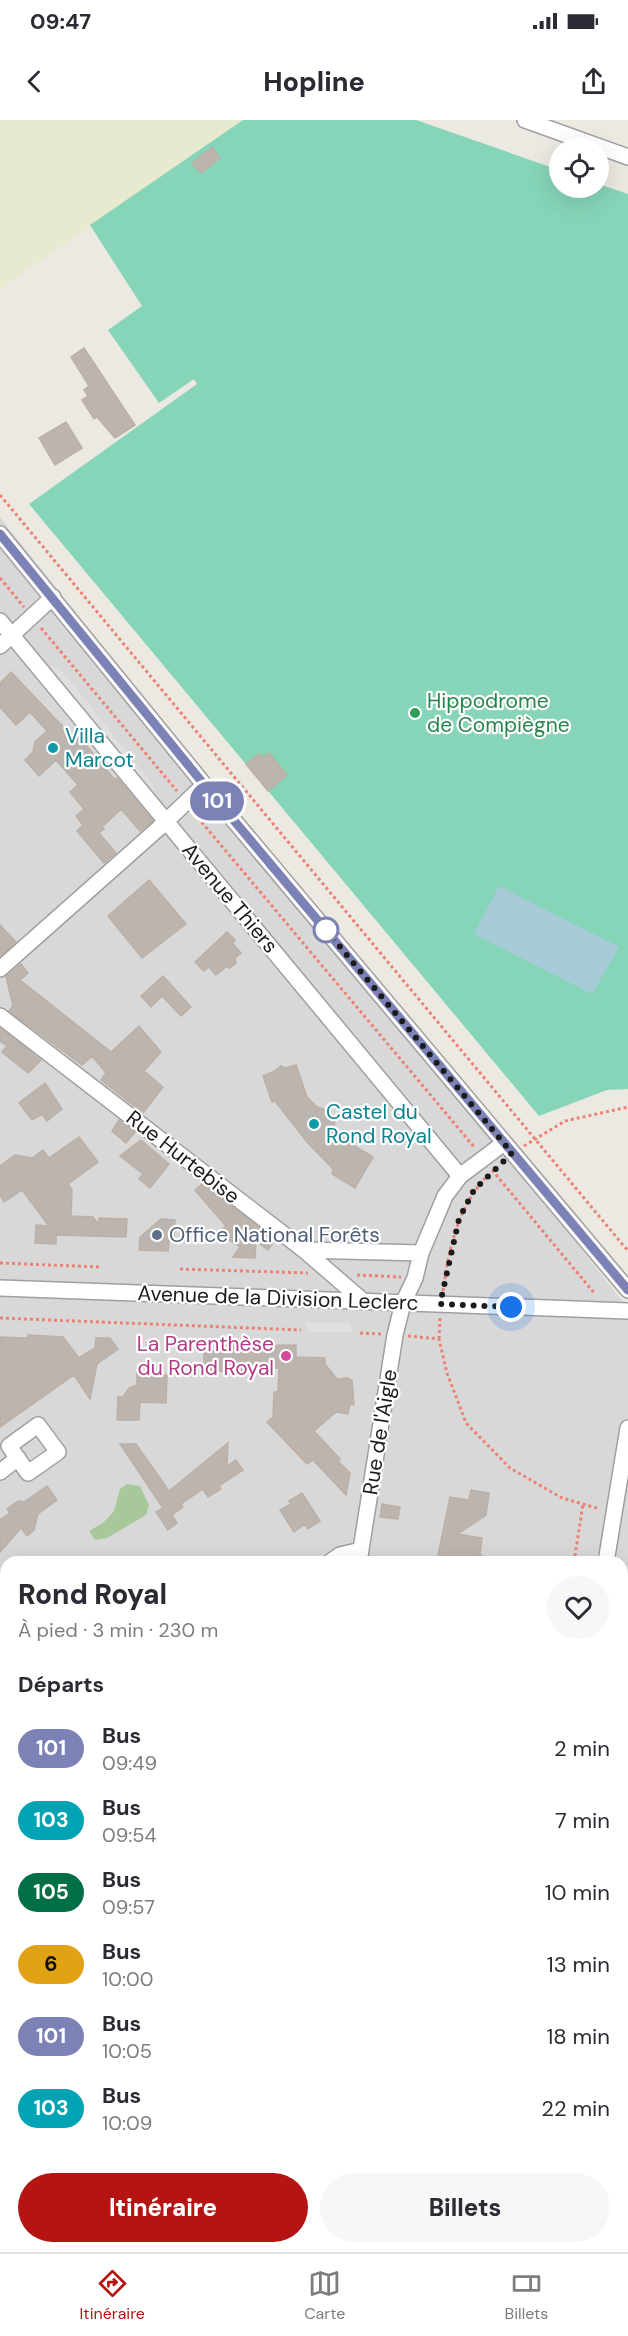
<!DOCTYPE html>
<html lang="fr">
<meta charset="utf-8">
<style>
:root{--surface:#fff;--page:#f7f7f7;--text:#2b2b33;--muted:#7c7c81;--line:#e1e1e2;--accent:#b51512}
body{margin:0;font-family:"DM Sans",sans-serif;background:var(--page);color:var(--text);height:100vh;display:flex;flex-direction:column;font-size:22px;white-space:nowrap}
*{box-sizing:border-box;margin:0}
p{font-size:20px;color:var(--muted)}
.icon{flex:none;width:33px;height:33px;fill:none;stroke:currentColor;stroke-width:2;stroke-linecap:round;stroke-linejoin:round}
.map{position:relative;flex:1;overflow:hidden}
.panel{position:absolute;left:0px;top:1436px;width:628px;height:698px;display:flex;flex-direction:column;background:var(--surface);border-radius:18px 18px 0 0;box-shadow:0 6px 24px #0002}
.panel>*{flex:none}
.badge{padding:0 12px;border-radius:20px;font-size:21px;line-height:39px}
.buttons{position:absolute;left:549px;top:18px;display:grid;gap:12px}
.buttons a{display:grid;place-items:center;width:60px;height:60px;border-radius:50%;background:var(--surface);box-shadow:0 6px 24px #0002;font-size:30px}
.you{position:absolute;width:30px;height:30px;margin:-15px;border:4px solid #fff;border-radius:50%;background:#1a73e8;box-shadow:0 0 0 9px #1a73e833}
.map>.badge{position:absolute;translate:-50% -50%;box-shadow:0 0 0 3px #fff}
h2{padding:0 18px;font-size:22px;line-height:54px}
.round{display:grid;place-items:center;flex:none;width:63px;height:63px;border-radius:32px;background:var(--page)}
.headline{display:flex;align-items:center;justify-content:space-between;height:102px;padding:0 18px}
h1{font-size:28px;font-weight:800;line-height:45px}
.primary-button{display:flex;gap:12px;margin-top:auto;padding:12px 18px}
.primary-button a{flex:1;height:69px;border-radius:36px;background:var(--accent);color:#fff;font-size:24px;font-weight:800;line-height:69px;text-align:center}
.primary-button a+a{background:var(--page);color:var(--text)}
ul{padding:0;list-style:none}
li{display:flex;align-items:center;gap:18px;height:72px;padding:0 18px}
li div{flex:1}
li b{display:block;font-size:22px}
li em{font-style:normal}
li .badge{min-width:66px;font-weight:700;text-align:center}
.status{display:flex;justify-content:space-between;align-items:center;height:42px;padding:0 30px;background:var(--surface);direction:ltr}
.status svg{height:16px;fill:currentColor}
header{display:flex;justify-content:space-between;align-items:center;height:78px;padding:0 18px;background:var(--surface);font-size:27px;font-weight:800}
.tabs{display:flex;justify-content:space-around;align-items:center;height:84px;border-top:2px solid var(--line);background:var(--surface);font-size:16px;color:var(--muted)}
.tabs a{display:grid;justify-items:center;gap:3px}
.tabs .current{color:var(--accent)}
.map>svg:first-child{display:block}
</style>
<div class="status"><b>09:47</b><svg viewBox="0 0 49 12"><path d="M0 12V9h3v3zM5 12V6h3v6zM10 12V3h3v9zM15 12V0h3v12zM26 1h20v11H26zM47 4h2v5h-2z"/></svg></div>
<header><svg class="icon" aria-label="back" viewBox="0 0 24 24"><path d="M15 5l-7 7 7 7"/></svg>Hopline<svg class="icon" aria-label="share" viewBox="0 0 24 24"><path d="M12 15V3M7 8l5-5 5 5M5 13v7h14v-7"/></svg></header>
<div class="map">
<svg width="628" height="2132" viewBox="0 0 628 2132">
<rect width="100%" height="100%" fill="#ece9e2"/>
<path fill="#d9d8d8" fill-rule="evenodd" d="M0,397L628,1188V2132H0ZM6,1442H622V2127H6Z"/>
<path fill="#e7eace" d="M0,0H243L0,169Z"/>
<path fill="#a7c89a" d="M127,1364L140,1366L149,1385L146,1395L107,1418L95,1420L89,1411L103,1403L114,1391L120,1369Z"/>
<path fill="#86d5b8" d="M243,0H416L559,50L560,68H598L599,64L628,74V969L607,970L539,996L29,384L197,264L194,259L159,283L108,210L142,186L90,105Z"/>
<path fill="#dfdfdf" d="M47,546L59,547L155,668L153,676Z
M304,1202L349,1203L354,1212H308Z"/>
<path fill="#a6cad6" d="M499,766L619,827L592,874L474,814Z"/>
<path fill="#bcb5af" stroke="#bcb0a6" stroke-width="1.5" d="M212,27L220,38L201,53L192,43Z
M84,228L135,305L115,318L97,297L94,299L82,280L88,276L84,270L89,266L71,237Z
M66,302L82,328L55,345L39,318Z
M11,552L68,612L75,614L86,625L115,660L117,658L153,701L140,711L121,689L102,707L104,709L99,713L116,733L104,743L77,711L83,705L76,696L84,689L70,672L78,665L56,640L39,656L25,640L33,632L35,622L47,611L30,592L16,605L0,587V563Z
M269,633L287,655L268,671L246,644L259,634L262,638Z
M149,760L186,804L142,838L108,796Z
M0,805L16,822L0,836Z
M227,812L235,820L233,824L241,833L235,838L236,843L230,848L226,847L216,855L209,847L204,851L195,842Z
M21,844L28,853L20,860L111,932L139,906L161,932L144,951L163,967L143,993L101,960L106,953L92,936L82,945L9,891L13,886L6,857Z
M163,856L191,887L181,896L162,876L151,887L141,876Z
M0,908L41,940L28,953L2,932L7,926L0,921Z
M296,945L307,977L317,987L326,990L335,1000L334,1009L343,1019L373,1037L355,1068L332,1054L333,1049L307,1022L275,981L272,982L263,956L273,952L281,946L285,948Z
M45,963L62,989L47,1001L42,994L32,1000L19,983Z
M119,1000L135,1012L126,1023L112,1011Z
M79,1017L98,1042L68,1064L72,1070L71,1096L93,1097L99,1105V1098L127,1099L126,1117L56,1115V1124L35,1123L36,1105L49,1106L22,1070L4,1082L0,1075V1046L15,1035L32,1038L43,1030L49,1038Z
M141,1020L169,1044L150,1068L139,1059L143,1054L120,1036Z
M202,1064L275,1120L268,1130L256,1121L255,1138L233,1137L240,1127L218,1113L226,1106L195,1070Z
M161,1099L175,1100L174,1120H169L168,1131L139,1130L140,1117Z
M28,1215L63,1217L79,1238L95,1228L96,1218H110L118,1229L97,1244L90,1279L74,1255L0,1307V1217L28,1218Z
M220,1222L233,1223V1226L296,1225V1237L325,1238V1244L337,1259L348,1258L352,1261L354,1285L350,1284L348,1294L336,1292L314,1311L340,1339L338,1341L350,1353L346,1375L313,1340L307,1344L267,1302L273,1297L274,1272H278L279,1248H269V1244L245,1243V1253L204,1250V1231H220Z
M137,1253L167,1255L166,1283L140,1282L139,1300H117L118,1277H123L129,1268L137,1265Z
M228,1323L227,1346L236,1340L243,1350L219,1366L221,1369L208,1377L203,1369L181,1384L183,1387L172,1395L177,1403L168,1410L156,1392L163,1388L120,1324H136L169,1371Z
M47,1366L57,1380L38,1394L34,1410L27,1416L21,1408L0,1432V1400L10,1393L7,1389L18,1381L24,1382Z
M471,1370L489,1373L486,1395L458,1414L482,1418L480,1434L486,1442H442L438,1435L450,1377L469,1380Z
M302,1373L320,1401L308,1409L305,1404L294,1412L280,1390L291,1384L289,1381Z
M382,1384L400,1387L398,1399L380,1397Z"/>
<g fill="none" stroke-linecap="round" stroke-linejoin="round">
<g stroke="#9f9f9f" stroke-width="18">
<path id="minor" d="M525,0L628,37
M0,414L215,678L628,1170
M0,501L460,1056
M0,526L53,477
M0,849L159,708L204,665
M0,896L304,1130L363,1181
M304,1130L421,1133
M0,1168L628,1191
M38,1305L58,1332L28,1353L9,1326Z
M0,1352L18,1338
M330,1442L340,1435L361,1430
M359,1442L395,1215L403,1183L415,1158L421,1133L445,1076L460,1056L504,1023
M606,1442L628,1308
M622,1516L628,1525
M0,1655L6,1651
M0,1874L6,1871
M0,2067L6,2064
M248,2132L249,2127
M496,2132L497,2127"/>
</g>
<g stroke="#85600d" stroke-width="22">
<path id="major" d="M0,1810L6,1821
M180,2127L183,2132"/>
</g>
<path stroke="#ec8273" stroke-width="3" stroke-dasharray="3 3" stroke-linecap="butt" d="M0,375L628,1131
M0,458L24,487
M41,508L177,671
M194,693L475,1028
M524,1026L565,1001L628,987
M492,1050L595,1174
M0,1143L101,1147
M180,1149L308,1153
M357,1155L401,1157
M443,1171C449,1128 458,1085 489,1054
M0,1198L301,1210
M360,1213L381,1214
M408,1216L439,1219L447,1253L466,1303L510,1348L562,1378L600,1389
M439,1219L440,1198
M574,1442L583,1384
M622,1489L628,1452
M465,2132L466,2127
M522,2132L523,2127"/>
<use href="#minor" stroke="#fff" stroke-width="15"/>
<use href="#major" stroke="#f2d1a0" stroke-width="20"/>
</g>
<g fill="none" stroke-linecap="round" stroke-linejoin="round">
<g stroke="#fff" stroke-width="14">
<path id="line" d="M0,414L215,678L628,1170"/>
</g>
<use href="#line" stroke="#7d82b6" stroke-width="9"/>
<path stroke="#1b1b1b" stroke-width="6" stroke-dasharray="0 10.8" d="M326,810L512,1033L474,1070L459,1099L440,1184L511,1187"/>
</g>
<circle fill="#2e9e5b" stroke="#fff" stroke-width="2" cx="415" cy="593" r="6"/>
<g fill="#0f9aa8" stroke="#fff" stroke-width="2">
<circle cx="53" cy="628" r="6"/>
<circle cx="314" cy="1004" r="6"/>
</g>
<circle fill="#fff" stroke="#7d82b6" stroke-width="3" cx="326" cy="810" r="12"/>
<circle fill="#5c6f8a" stroke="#fff" stroke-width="2" cx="157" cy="1115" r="6"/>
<circle fill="#d1479c" stroke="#fff" stroke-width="2" cx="286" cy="1236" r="6"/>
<g text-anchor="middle" stroke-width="4.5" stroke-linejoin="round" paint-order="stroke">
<g font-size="21" fill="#27864d" stroke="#fff" text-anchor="start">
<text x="427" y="588">Hippodrome<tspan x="427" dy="24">de Compiègne</tspan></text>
</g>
<g font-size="21" fill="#0d838f" stroke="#fff" text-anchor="start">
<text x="65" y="623">Villa<tspan x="65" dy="24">Marcot</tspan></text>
<text x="326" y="999">Castel du<tspan x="326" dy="24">Rond Royal</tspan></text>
</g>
<g font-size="21" fill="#1b1b1b" stroke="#fff">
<text transform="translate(230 778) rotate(50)" y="7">Avenue Thiers</text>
<text transform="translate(183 1037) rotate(38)" y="7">Rue Hurtebise</text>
<text transform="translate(278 1178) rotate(2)" y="7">Avenue de la Division Leclerc</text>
<text transform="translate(380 1312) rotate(-81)" y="7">Rue de l'Aigle</text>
</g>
<g font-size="21" fill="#4e5e75" stroke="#fff" text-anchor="start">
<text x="169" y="1122">Office National Forêts</text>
</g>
<g font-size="21" fill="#b23c85" stroke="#fff" text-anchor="end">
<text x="274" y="1231">La Parenthèse<tspan x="274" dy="24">du Rond Royal</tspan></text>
</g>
</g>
</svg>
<div class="buttons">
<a><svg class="icon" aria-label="locate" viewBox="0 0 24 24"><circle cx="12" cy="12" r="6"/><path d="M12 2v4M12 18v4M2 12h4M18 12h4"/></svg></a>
</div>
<div class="you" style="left:511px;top:1187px"></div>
<b class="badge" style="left:217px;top:681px;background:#7d82b6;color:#fff">101</b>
<section class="panel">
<div class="headline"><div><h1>Rond Royal</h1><p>À pied · 3 min · 230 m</p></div><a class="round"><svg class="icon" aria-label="heart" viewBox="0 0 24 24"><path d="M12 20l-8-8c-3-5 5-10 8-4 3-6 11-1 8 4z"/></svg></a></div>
<h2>Départs</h2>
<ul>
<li><span class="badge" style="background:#7d82b6;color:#fff">101</span><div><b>Bus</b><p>09:49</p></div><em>2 min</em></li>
<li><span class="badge" style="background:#00a3b4;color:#fff">103</span><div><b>Bus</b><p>09:54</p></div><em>7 min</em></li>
<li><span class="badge" style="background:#006f45;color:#fff">105</span><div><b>Bus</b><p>09:57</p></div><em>10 min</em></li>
<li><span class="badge" style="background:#e1a215;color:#111">6</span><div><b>Bus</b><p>10:00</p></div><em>13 min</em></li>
<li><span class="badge" style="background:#7d82b6;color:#fff">101</span><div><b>Bus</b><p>10:05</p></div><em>18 min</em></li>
<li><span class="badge" style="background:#00a3b4;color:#fff">103</span><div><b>Bus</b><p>10:09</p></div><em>22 min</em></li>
</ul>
<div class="primary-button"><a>Itinéraire</a><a>Billets</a></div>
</section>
</div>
<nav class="tabs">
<a class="current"><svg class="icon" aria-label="directions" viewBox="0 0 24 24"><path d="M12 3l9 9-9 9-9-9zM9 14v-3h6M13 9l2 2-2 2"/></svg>Itinéraire</a>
<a><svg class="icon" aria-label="map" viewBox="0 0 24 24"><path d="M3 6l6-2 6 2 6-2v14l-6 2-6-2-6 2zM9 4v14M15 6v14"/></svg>Carte</a>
<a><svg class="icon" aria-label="tickets" viewBox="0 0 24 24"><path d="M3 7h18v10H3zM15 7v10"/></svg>Billets</a>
</nav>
